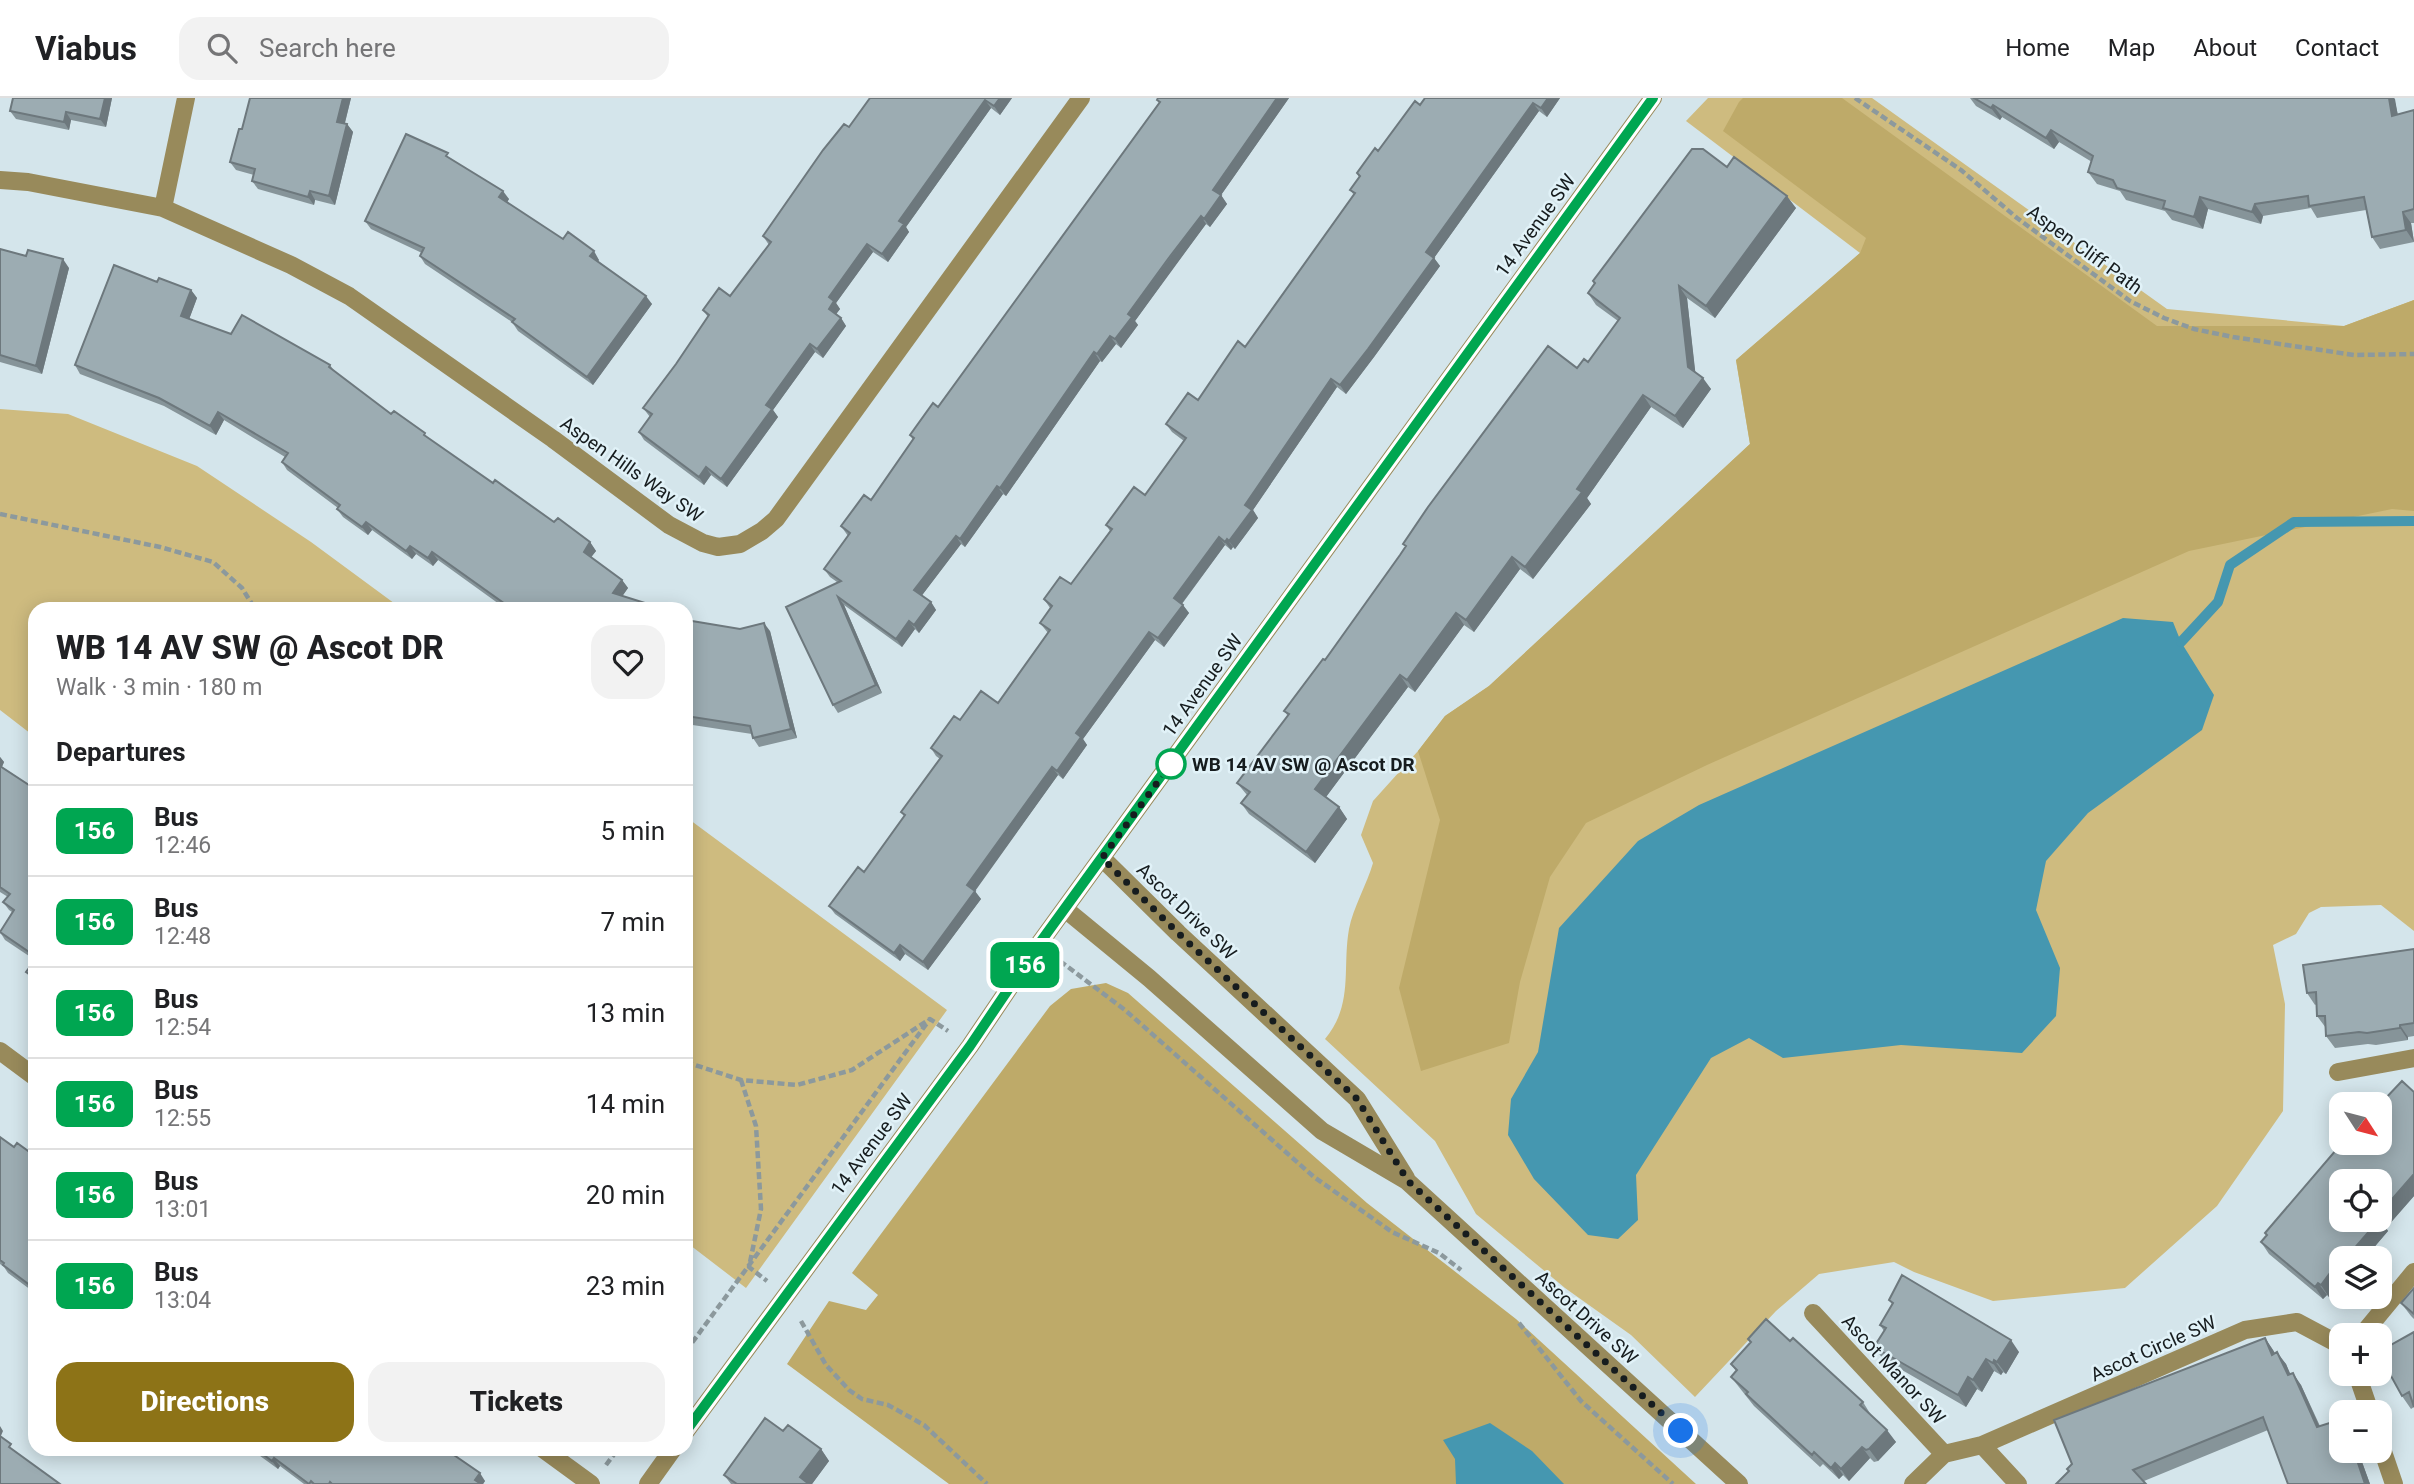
<!DOCTYPE html>
<meta charset="utf-8">
<style>
:root{--surface:#fff;--page:#f2f2f2;--text:#202124;--muted:#757577;--line:#e0e0e0;--accent:#8d7317}
body{margin:0;font-family:Roboto,sans-serif;background:var(--page);color:var(--text);height:100vh;display:flex;flex-direction:column;font-size:26px;white-space:nowrap}
*{box-sizing:border-box;margin:0}
p{font-size:23px;color:var(--muted)}
.icon{flex:none;width:38px;height:38px;fill:none;stroke:currentColor;stroke-width:2;stroke-linecap:round;stroke-linejoin:round}
.map{position:relative;flex:1;overflow:hidden}
.details{position:absolute;left:28px;top:504px;width:665px;height:854px;display:flex;flex-direction:column;background:var(--surface);border-radius:21px;box-shadow:0 4px 18px #0003}
.details>*{flex:none}
.badge{padding:0 14px;border-radius:10px;font-size:24px;line-height:46px}
.needle{width:46px;rotate:126deg}
.tools{position:absolute;left:2329px;top:994px;display:grid;gap:14px}
.tools a{display:grid;place-items:center;width:63px;height:63px;border-radius:14px;background:var(--surface);box-shadow:0 4px 18px #0003;font-size:35px}
.you{position:absolute;width:35px;height:35px;margin:-18px;border:5px solid #fff;border-radius:50%;background:#1a73e8;box-shadow:0 0 0 10px #1a73e833}
.map>.badge{position:absolute;translate:-50% -50%;box-shadow:0 0 0 4px #fff}
h2{padding:0 28px;font-size:26px;line-height:63px}
.round{display:grid;place-items:center;flex:none;width:74px;height:74px;border-radius:21px;background:var(--page)}
.head{display:flex;align-items:center;justify-content:space-between;height:119px;padding:0 28px}
h1{font-size:33px;font-weight:800;line-height:52px}
.primary-button{display:flex;gap:14px;margin-top:auto;padding:14px 28px}
.primary-button a{flex:1;height:80px;border-radius:21px;background:var(--accent);color:#fff;font-size:28px;font-weight:800;line-height:80px;text-align:center}
.primary-button a+a{background:var(--page);color:var(--text)}
ul{padding:0;list-style:none}
li{display:flex;align-items:center;gap:21px;height:91px;padding:0 28px;border-top:2px solid var(--line)}
li div{flex:1}
li b{display:block;font-size:26px}
li em{font-style:normal}
li .badge{min-width:77px;font-weight:700;text-align:center}
header{display:flex;align-items:center;gap:42px;box-sizing:border-box;height:98px;padding:0 35px;background:var(--surface);border-bottom:2px solid var(--line)}
header strong{font-size:33px}
nav{display:flex;gap:38px;margin-inline-start:auto;font-size:24px}
.search{width:490px;height:63px;background:var(--page);display:flex;align-items:center;gap:18px;box-sizing:border-box;padding:0 24px;border-radius:21px;color:var(--muted);font-size:26px}
.map>svg:first-child{display:block}
</style>
<header>
<strong>Viabus</strong>
<div class="search"><svg class="icon" aria-label="search" viewBox="0 0 24 24"><circle cx="10" cy="10" r="6"/><path d="M15 15l6 6"/></svg>Search here</div>
<nav><a>Home</a><a>Map</a><a>About</a><a>Contact</a></nav>
</header>
<div class="map">
<svg width="2414" height="1386" viewBox="0 0 2414 1386">
<rect width="100%" height="100%" fill="#d4e5eb"/>
<path fill="#cebb7f" d="M1708,0H1872L2167,211L2344,228L2414,202V833L2381,807L2321,809L2309,815L2296,836L2273,847L2285,906L2283,1013L2217,1108L2125,1190L1993,1203L1914,1174L1894,1164L1819,1176L1776,1213L1695,1299L1631,1237L1565,1190L1476,1116L1435,1043L1325,941C1354,906 1342,871 1349,831C1353,810 1367,786 1373,765L1361,737L1373,703L1418,653L1445,618L1489,588L1750,346L1736,262L1860,155L1686,23Z
M0,311L68,316L197,368L311,444L402,511H35V639L0,612Z
M686,719L947,912L746,1190L686,1144Z"/>
<path fill="#beaa69" d="M1743,0H1842L2157,228H2344L2414,202V413L2392,411L2189,453L1707,667L1586,725L1550,779L1520,884L1509,945L1421,973L1399,890L1440,722L1418,653L1445,618L1489,588L1750,346L1736,262L1860,155L1866,140L1723,33L1739,4Z
M1106,885L1128,895L1367,1105L1516,1221L1696,1386H949L787,1266L829,1203L866,1212L878,1197L852,1175L1050,908L1071,891Z"/>
<path fill="#4597b0" d="M2123,520L2173,524L2181,544L2214,597L2202,632L2088,715L2046,763L2036,812L2060,870L2056,918L2022,955L1901,947L1783,960L1749,940L1711,960L1636,1077L1638,1122L1618,1141L1588,1137L1534,1081L1508,1037L1511,1001L1538,954L1559,830L1638,743L1699,707Z
M1490,1325L1532,1353L1564,1386H1456L1455,1361L1443,1342Z"/>
<g fill="none" stroke-linecap="round" stroke-linejoin="round">
<path stroke="#4597b0" stroke-width="10" d="M2181,544L2218,504L2230,467L2294,424L2414,423"/>
<path stroke="#8c999d" stroke-width="4.5" stroke-dasharray="7 3.5" stroke-linecap="butt" d="M1855,0L1961,72L2017,120L2130,203L2164,220L2194,231L2233,239L2354,257L2414,256
M0,416L160,449L213,464L242,490L255,511
M1060,863L1125,912L1314,1079L1392,1134L1439,1155L1461,1172
M686,964L741,982L797,987L852,972L930,921L948,933
M741,982L756,1028L761,1111L749,1169L767,1183
M801,1223L826,1267L849,1292L862,1301L888,1307L924,1327L987,1386
M1519,1225L1581,1303L1673,1386
M686,1253L930,921
M606,1367L618,1351"/>
<path stroke="#988a5b" stroke-width="18" d="M0,82L28,84L163,110L291,167L349,198L553,341L669,427L703,445L718,449L740,446L762,433L776,421L1081,0
M163,110L186,0
M1102,760L1178,835L1357,1001L1406,1080
M1065,811L1149,880L1322,1033L1407,1083L1739,1386
M0,953L35,979
M2338,974L2414,960
M1813,1215L1944,1356
M2362,1237L2414,1174
M2357,1276L2370,1314
M686,1333L970,948L1039,846L1653,0
M2380,1345L2394,1386
M1982,1347L2018,1386
M543,1351L591,1386
M648,1386L673,1351
M1913,1386L1944,1356L1982,1347L2245,1232L2297,1224L2342,1248"/>
</g>
<path fill="#869499" d="M12,0H112L106,29L71,22L69,32L16,21L10,13L13,1Z
M250,0H351L345,25L347,26L353,34L335,107L315,102L314,107L258,91L252,83L254,77L236,72L230,64L242,31Z
M870,0H1012L1000,17L991,10L906,129L909,134L888,164L873,154L836,205L840,211L836,216L841,220L846,228L823,260L815,254L773,312L778,319L727,389L711,377L704,387L644,342L639,334L650,319L643,310L676,266L708,219L703,212L730,198L769,147L763,138L849,29Z
M1158,0H1289L1221,97L1227,106L1210,129L1206,126L1173,170L1135,223L1138,227L1121,250L1116,246L1102,264L1100,263L1006,398L1003,396L965,449L961,446L922,497L931,504L936,512L919,535L915,531L902,549L844,507L882,595L838,615L833,607L837,484L830,479L824,471L848,438L841,428L871,402L913,342L910,337L938,309L1159,5L1157,2Z
M1425,0H1560L1547,19L1539,13L1434,160L1440,168L1374,259L1346,296L1337,289L1253,412L1258,420L1235,451L1233,449L1231,452L1225,447L1182,506L1189,515L1164,549L1155,542L1083,641L1087,647L1063,681L1058,677L974,793L981,801L928,872L905,856L900,863L835,816L829,808L864,774L904,718L901,714L940,661L936,658L931,650L960,622L998,605L1048,535L1040,525L1050,510L1044,501L1071,486L1110,433L1106,427L1145,397L1184,343L1172,334L1166,326L1198,302L1245,249L1354,97L1350,92L1359,79L1357,75Z
M1970,0H2394L2398,17L2414,12V125H2411L2414,144L2380,151L2372,139L2366,112L2317,120L2311,110L2263,118L2261,126L2208,111L2203,131L2172,122L2165,113L2126,102L2120,93L2097,86L2088,74L2092,64L2059,44L2054,51L2002,19L2000,22L1976,8Z
M453,62L509,101L507,104L563,141L599,162L598,163L652,206L593,287L518,233L512,224L425,166L420,158L422,155L371,131L365,123Z
M1727,69L1796,110L1715,220L1687,200L1695,274L1711,291L1683,330L1651,309L1587,400L1591,406L1533,481L1520,471L1474,534L1464,527L1415,594L1408,589L1326,699L1339,709L1347,721L1315,765L1249,716L1241,705L1247,697L1237,685L1288,618L1284,613L1325,562L1406,449L1403,446L1577,270L1588,264L1618,223L1596,207L1588,195L1594,186L1593,183Z
M0,151L69,170L42,276L0,264Z
M157,184L191,192L197,200L189,221L231,236L330,267L335,274L391,316L493,385L554,424L590,444L596,453L591,459L622,482L628,490L622,498L664,511H506L438,462L433,468L416,456L412,461L372,432L368,437L343,419L337,411L338,410L287,372L282,364L285,359L224,322L216,337L164,308L80,276L75,267Z
M686,522L740,531L770,533L797,640L759,649L753,640L752,636L686,626Z
M0,659L4,664L2,669L35,691V884L32,882L26,874L35,862L5,842L0,834L12,814L9,812L3,804L8,799L0,794Z
M2414,851V938L2408,939V942L2376,947L2368,946L2335,950L2326,938V930L2317,918V906L2315,907L2307,895Z
M2414,994V1098L2386,1130L2388,1133L2365,1160H2342V1183L2329,1199L2327,1197L2323,1201L2269,1156L2261,1144L2380,1005Z
M0,1039L14,1049L35,1058V1195L8,1175L4,1169L0,1166Z
M2414,1190V1221L2411,1218L2401,1205Z
M1889,1202L2019,1254L2006,1276L2003,1274L2001,1277L1994,1273L1982,1294L1977,1291L1966,1309L1883,1261L1874,1249L1884,1233L1880,1227L1892,1206Z
M2414,1234V1309L2411,1311L2402,1298Z
M2265,1240L2275,1255L2286,1266L2290,1276L2301,1287L2320,1328L2342,1353H2358L2370,1386H2288L2268,1332L2144,1383L2069,1373Z
M1748,1241L1790,1243L1863,1304L1871,1317L1896,1344L1878,1363L1874,1364L1870,1360L1849,1383L1843,1377L1839,1381L1823,1366L1820,1369L1754,1308L1731,1279L1736,1273L1731,1266L1750,1245Z
M783,1333L821,1351L829,1363L812,1386H731L724,1377Z
M253,1351H442L485,1383L483,1386H304L280,1368L278,1371L256,1355Z"/>
<path fill="#6d787d" d="M105,0H112L106,29L100,21Z
M343,0H351L343,32L337,24Z
M1000,0H1012L1000,17L994,8Z
M1277,0H1289L1219,100L1213,92Z
M1548,0H1560L1547,19L1541,10Z
M2389,0H2394L2395,1L2400,30L2392,18Z
M985,2L991,10L906,129L909,134L888,164L882,156L899,123Z
M1533,5L1539,13L1434,160L1440,168L1374,259L1346,296L1340,287L1426,154Z
M1993,7L2002,19L2000,22L1991,10Z
M66,14L71,22L69,32L64,24Z
M347,26L353,34L335,107L329,98Z
M2051,32L2059,44L2054,51L2046,40Z
M310,93L315,102L314,107L308,99Z
M503,93L509,101L505,108L499,99Z
M1221,97L1227,106L1210,129L1204,121Z
M1787,98L1796,110L1715,220L1706,208Z
M2200,99L2208,111L2203,131L2194,119Z
M2255,106L2263,118L2261,126L2252,114Z
M2403,114L2411,125L2414,144L2406,132Z
M1201,118L1206,126L1135,223L1138,227L1121,250L1115,241L1128,216Z
M867,146L873,154L836,205L840,211L834,219L829,211V199Z
M594,153L599,162L596,166L590,158Z
M63,161L69,170L42,276L36,268Z
M1679,188L1687,200L1696,280L1688,269Z
M191,192L197,200L187,227L181,218Z
M646,198L652,206L593,287L587,279Z
M841,220L846,228L823,260L817,251Z
M1110,238L1116,246L1102,264L1097,256Z
M810,246L815,254L773,312L778,319L727,389L721,381L766,307Z
M1094,254L1100,263L1006,398L1000,390Z
M1703,280L1711,291L1683,330L1675,318Z
M1331,281L1337,289L1253,412L1258,420L1235,451L1229,443L1245,407Z
M1643,297L1651,309L1587,400L1591,406L1533,481L1525,469L1577,391Z
M218,314L224,322L216,337L210,328Z
M706,369L711,377L704,387L699,379Z
M997,388L1003,396L965,449L960,441Z
M366,424L372,432L368,437L362,429Z
M956,438L961,446L920,500L914,492Z
M1219,439L1225,447L1180,508L1174,500Z
M1227,441L1233,449L1231,452L1225,444Z
M590,444L596,453L589,462L584,454Z
M410,448L416,456L412,461L406,453Z
M432,454L438,462L433,468L428,460Z
M1512,459L1520,471L1474,534L1466,522Z
M622,482L628,490L619,503L613,495Z
M838,499L844,507L882,595L876,587Z
M931,504L936,512L919,535L914,527Z
M1183,507L1189,515L1164,549L1158,540Z
M1456,515L1464,527L1415,594L1407,582Z
M909,523L915,531L902,549L896,541Z
M764,525L770,533L797,640L791,631Z
M1149,534L1155,542L1083,641L1087,647L1063,681L1057,673L1076,635Z
M1400,577L1408,589L1323,703L1315,691Z
M0,659L4,664L0,673Z
M1052,669L1058,677L973,796L967,787Z
M1339,709L1347,721L1315,765L1306,754Z
M975,793L981,801L928,872L923,864Z
M900,847L905,856L900,863L894,855Z
M2400,927L2408,939V942L2400,930Z
M2414,1076V1098L2386,1130L2388,1133L2365,1160H2346L2380,1122V1115Z
M2336,1167L2342,1175V1183L2329,1199L2321,1187Z
M2318,1185L2327,1197L2323,1201L2315,1189Z
M2265,1240L2273,1252L2281,1268L2272,1257Z
M2011,1242L2019,1254L2006,1276L1997,1264Z
M2277,1254L2286,1266L2296,1289L2288,1277Z
M1986,1261L1994,1273L1982,1294L1973,1282Z
M1994,1262L2003,1274L2001,1277L1993,1265Z
M2293,1275L2301,1287L2325,1341L2317,1329Z
M1968,1279L1977,1291L1966,1309L1958,1297Z
M0,1328L3,1333L0,1340Z
M1887,1332L1896,1344L1878,1363L1869,1351Z
M1862,1349L1870,1360L1849,1383L1841,1371Z
M821,1351L829,1363L812,1386H805L800,1379Z
M2354,1353H2358L2370,1386H2365Z
M274,1360L280,1368L278,1371L272,1363Z
M1835,1365L1843,1377L1839,1381L1831,1370Z
M480,1375L485,1383L483,1386H478L475,1382Z"/>
<path fill="#9cacb2" stroke="#6d787d" stroke-width="2" d="M13,0H105L100,21L66,14L64,24L10,13Z
M250,0H343L337,24L347,26L329,98L310,93L308,99L252,83L255,71L230,64L239,31H242Z
M870,0H1000L994,8L985,2L899,123L904,126L882,156L867,146L829,199L834,203L829,211L841,220L817,251L810,246L766,307L772,311L721,381L706,369L699,379L639,334L652,316L643,310L676,266L709,217L703,212L719,190L730,198L771,144L763,138L823,52L844,26L849,29Z
M1158,0H1277L1213,92L1221,97L1204,121L1201,118L1168,161L1128,216L1132,219L1115,241L1110,238L1097,256L1094,254L1000,390L997,388L960,441L956,438L914,492L931,504L914,527L909,523L896,541L838,499L876,587L833,607L786,509L841,483L824,471L850,435L841,428L864,397L871,402L914,340L910,337L933,305L938,309L1160,4L1157,2Z
M1425,0H1548L1541,10L1533,5L1426,154L1434,160L1368,251L1340,287L1331,281L1245,407L1252,412L1229,443L1227,441L1225,444L1219,439L1174,500L1183,507L1158,540L1149,534L1076,635L1081,639L1057,673L1052,669L967,787L975,793L923,864L900,847L894,855L829,808L858,769L864,774L905,717L901,714L942,658L931,650L954,618L960,622L981,593L998,605L1050,532L1040,525L1052,508L1044,501L1060,479L1071,486L1112,431L1106,427L1134,389L1145,397L1186,340L1166,326L1188,295L1198,302L1238,243L1245,249L1355,95L1350,92L1360,78L1357,75L1375,50L1378,53L1415,3L1420,7Z
M1974,0H2389L2392,18L2414,12V111L2403,114L2406,132L2372,139L2364,99L2309,108L2308,98L2255,106L2252,114L2200,99L2194,119L2163,110L2165,103L2117,90L2113,82L2088,74L2093,58L2051,32L2046,40L1993,7L1991,10Z
M406,36L448,55L446,58L503,93L499,99L563,141L568,134L594,153L590,158L646,198L587,279L512,224L515,221L420,158L424,150L365,123Z
M1692,51H1703L1727,69L1734,59L1787,98L1706,208L1679,188L1688,269L1703,280L1675,318L1643,297L1577,391L1582,394L1525,469L1512,459L1466,522L1456,515L1407,582L1400,577L1315,691L1339,709L1306,754L1241,705L1250,694L1237,685L1289,616L1284,613L1323,561L1325,562L1400,457L1406,448L1403,446L1428,409L1548,248L1577,270L1584,261L1588,264L1620,220L1588,195L1595,185L1593,183Z
M0,151L26,158L28,152L63,161L36,268L0,257Z
M114,167L157,184L159,180L191,192L181,218L231,236L242,217L330,267L329,269L391,316L394,313L425,335L424,337L493,385L495,382L554,424L558,420L590,444L584,454L622,482L613,495L664,511H512L432,454L428,460L410,448L406,453L366,424L362,429L337,411L340,407L282,364L288,355L218,314L210,328L159,300L75,267Z
M686,522L740,531L764,525L791,631L753,640L750,628L686,618Z
M0,668L35,691V858L0,834L14,812L3,804L10,796L0,789Z
M2414,851V925L2400,927V930L2367,935L2359,934L2326,938L2325,918H2317L2316,894L2307,895L2303,867Z
M35,862V880L26,874Z
M2402,983L2414,994V1076L2380,1115V1083H2342V1122H2379L2346,1160H2342V1166L2338,1169L2336,1167L2321,1187L2318,1185L2315,1189L2261,1144L2267,1137L2265,1135L2342,1045H2380V1006H2376L2379,1003L2380,1005L2384,1002Z
M0,1039L14,1049L17,1045L35,1058V1191L3,1167L4,1165L0,1162Z
M1902,1177L2011,1242L1997,1264L1994,1262L1993,1265L1986,1261L1973,1282L1968,1279L1958,1297L1874,1249L1886,1230L1880,1227L1893,1205L1889,1202Z
M2414,1190V1216L2401,1205Z
M1766,1221L1790,1243L1793,1240L1863,1304L1860,1307L1887,1332L1869,1351L1866,1352L1862,1349L1841,1371L1835,1365L1831,1370L1814,1354L1812,1357L1746,1296L1748,1294L1731,1279L1737,1272L1731,1266L1751,1244L1748,1241Z
M2414,1234V1309L2409,1294L2402,1298L2380,1258V1253Z
M2265,1240L2272,1257L2277,1254L2288,1277L2293,1275L2317,1329L2342,1321V1353H2354L2365,1386H2288L2263,1319L2133,1372L2146,1386H2056L2069,1373L2067,1371L2072,1366L2054,1322Z
M765,1320L783,1333L788,1327L821,1351L800,1379L809,1386H737L724,1377Z
M0,1338L11,1346L9,1349L60,1386H0Z
M256,1351H442L447,1355L448,1353L480,1375L475,1382L481,1386H332L330,1384L329,1386H314L311,1383L309,1386L274,1360L272,1363Z"/>
<g fill="none" stroke-linecap="round" stroke-linejoin="round">
<g stroke="#fff" stroke-width="16">
<path id="line" d="M686,1333L970,948L1039,846L1653,0"/>
</g>
<use href="#line" stroke="#00a651" stroke-width="10"/>
<path stroke="#161c1e" stroke-width="7" stroke-dasharray="0 12.6" d="M1171,666L1102,760L1178,835L1357,1001L1408,1083L1681,1333"/>
</g>
<circle fill="#fff" stroke="#00a651" stroke-width="3.5" cx="1171" cy="666" r="14"/>
<g text-anchor="middle" stroke-width="5" stroke-linejoin="round" paint-order="stroke">
<g font-size="19" fill="#161c1e" stroke="#e1f2f8">
<text transform="translate(1535 127) rotate(-54)" y="7">14 Avenue SW</text>
<text transform="translate(2085 151) rotate(36)" y="7">Aspen Cliff Path</text>
<text transform="translate(632 371) rotate(35)" y="7">Aspen Hills Way SW</text>
<text transform="translate(1202 587) rotate(-54)" y="7">14 Avenue SW</text>
<text transform="translate(1187 813) rotate(44)" y="7">Ascot Drive SW</text>
<text transform="translate(871 1046) rotate(-53)" y="7">14 Avenue SW</text>
<text transform="translate(1587 1219) rotate(42)" y="7">Ascot Drive SW</text>
<text transform="translate(2153 1250) rotate(-24)" y="7">Ascot Circle SW</text>
<text transform="translate(1894 1271) rotate(47)" y="7">Ascot Manor SW</text>
</g>
<g font-size="19" font-weight="bold" fill="#161c1e" stroke="#e1f2f8" text-anchor="start">
<text x="1192" y="673">WB 14 AV SW @ Ascot DR</text>
</g>
</g>
</svg>
<div class="tools">
<a><svg class="needle" viewBox="-14 -14 28 28"><path d="M0-13l5 13h-10z" fill="#e53935"/><path d="M0 13l5-13h-10z" fill="#757577"/></svg></a>
<a><svg class="icon" aria-label="locate" viewBox="0 0 24 24"><circle cx="12" cy="12" r="6"/><path d="M12 2v4M12 18v4M2 12h4M18 12h4"/></svg></a>
<a><svg class="icon" aria-label="layers" viewBox="0 0 24 24"><path d="M12 4l9 5-9 5-9-5zM3 14l9 5 9-5"/></svg></a>
<a>+</a>
<a>−</a>
</div>
<div class="you" style="left:1681px;top:1333px"></div>
<b class="badge" style="left:1025px;top:867px;background:#00a651;color:#fff">156</b>
<section class="details">
<div class="head"><div><h1>WB 14 AV SW @ Ascot DR</h1><p>Walk · 3 min · 180 m</p></div><a class="round"><svg class="icon" aria-label="heart" viewBox="0 0 24 24"><path d="M12 20l-8-8c-3-5 5-10 8-4 3-6 11-1 8 4z"/></svg></a></div>
<h2>Departures</h2>
<ul>
<li><span class="badge" style="background:#00a651;color:#fff">156</span><div><b>Bus</b><p>12:46</p></div><em>5 min</em></li>
<li><span class="badge" style="background:#00a651;color:#fff">156</span><div><b>Bus</b><p>12:48</p></div><em>7 min</em></li>
<li><span class="badge" style="background:#00a651;color:#fff">156</span><div><b>Bus</b><p>12:54</p></div><em>13 min</em></li>
<li><span class="badge" style="background:#00a651;color:#fff">156</span><div><b>Bus</b><p>12:55</p></div><em>14 min</em></li>
<li><span class="badge" style="background:#00a651;color:#fff">156</span><div><b>Bus</b><p>13:01</p></div><em>20 min</em></li>
<li><span class="badge" style="background:#00a651;color:#fff">156</span><div><b>Bus</b><p>13:04</p></div><em>23 min</em></li>
</ul>
<div class="primary-button"><a>Directions</a><a>Tickets</a></div>
</section>
</div>
